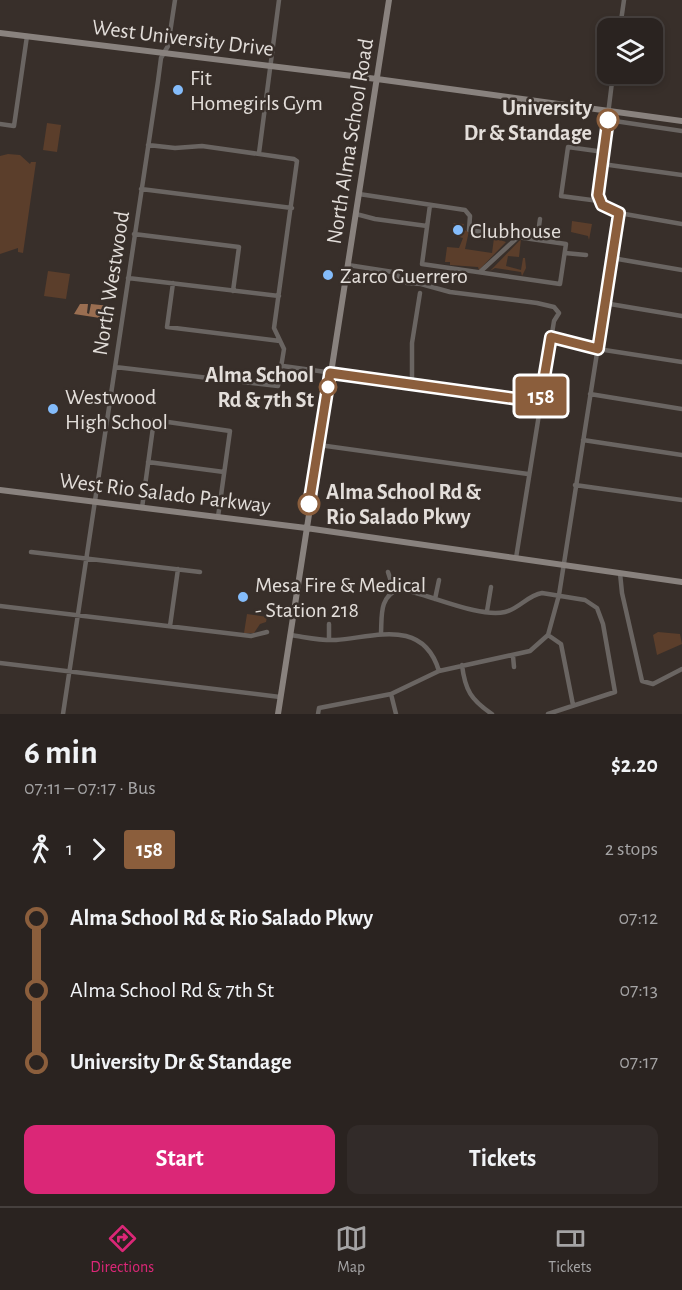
<!DOCTYPE html>
<meta charset="utf-8">
<style>
:root{--surface:#2a2320;--page:#322b29;--text:#f1f3f6;--muted:#a5a4a5;--line:#46403e;--accent:#db2777}
body{margin:0;font-family:"Alegreya Sans",sans-serif;background:var(--page);color:var(--text);height:100vh;display:flex;flex-direction:column;font-size:22px;white-space:nowrap}
*{box-sizing:border-box;margin:0}
p{font-size:20px;color:var(--muted)}
.icon{flex:none;width:33px;height:33px;fill:none;stroke:currentColor;stroke-width:2;stroke-linecap:round;stroke-linejoin:round}
.map{position:relative;height:714px;overflow:hidden}
.panel{display:flex;flex-direction:column;background:var(--surface);flex:1}
.panel>*{flex:none}
.badge{padding:0 12px;border-radius:4px;font-size:21px;line-height:39px}
.controls{position:absolute;left:597px;top:18px;display:grid;gap:12px}
.controls a{display:grid;place-items:center;width:66px;height:66px;border-radius:12px;background:var(--surface);box-shadow:0 3px 9px #0003,0 0 0 2px var(--line);font-size:30px}
.map>.badge{position:absolute;translate:-50% -50%;box-shadow:0 0 0 3px #fff}
.legs{display:flex;align-items:center;gap:9px;height:66px;padding:0 24px;font-size:20px}
.legs p{margin-inline-start:auto}
.summary{display:flex;align-items:center;justify-content:space-between;height:102px;padding:0 24px}
h1{font-size:33px;font-weight:700;line-height:45px}
.primary-button{display:flex;gap:12px;margin-top:auto;padding:12px 24px}
.primary-button a{flex:1;height:69px;border-radius:12px;background:var(--accent);color:#fff;font-size:24px;font-weight:700;line-height:69px;text-align:center}
.primary-button a+a{background:var(--page);color:var(--text)}
ul{padding:0 24px;list-style:none}
li{display:flex;align-items:center;gap:21px;height:72px;font-size:22px}
li i{display:grid;place-items:center;width:9px;height:100%;margin:0 8px;background:currentColor}
li i::after{content:'';width:15px;height:15px;margin:-8px;border:4px solid;border-radius:50%;background:var(--surface)}
li p{margin-inline-start:auto}
li:first-child i{background:linear-gradient(#0000 50%,currentColor 0)}
li:last-child i{background:linear-gradient(currentColor 50%,#0000 0)}
.tab-bar{display:flex;justify-content:space-around;align-items:center;height:84px;border-top:2px solid var(--line);background:var(--surface);font-size:16px;color:var(--muted)}
.tab-bar a{display:grid;justify-items:center;gap:3px}
.tab-bar .current{color:var(--accent)}
.map>svg:first-child{display:block}
</style>
<div class="map">
<svg width="682" height="714" viewBox="0 0 682 714">
<rect width="100%" height="100%" fill="#382f2a"/>
<path fill="#5b3e2b" d="M47,123L61,125L57,152L43,150Z
M8,154L20,155L30,164L31,162H36L23,253L18,252V248L0,254V156Z
M572,221L592,224L589,240L588,236L571,232Z
M453,223L464,224L462,230L469,231L465,249L492,253L494,238L506,242L479,270L478,267L450,265V262H445L447,247L459,248L463,238L452,235L460,234L461,230Z
M521,239L519,257L508,256L506,266L521,270L523,258H525L526,268L522,276L521,272L495,268L490,271Z
M48,271L70,274L66,299L44,296Z
M247,614L267,617L266,622L260,624L254,633H244Z
M658,632L680,634L682,644L657,655L653,635Z"/>
<path fill="#9a6e51" d="M80,304H88L87,313L89,314L91,304L110,306L109,314L101,313L100,318L74,314Z"/>
<g fill="none" stroke-linecap="round" stroke-linejoin="round">
<path stroke="#6a6562" stroke-width="4.5" d="M620,28L624,0
M608,120L682,131
M0,124L14,126L27,36
M259,153L279,0
M602,164L682,175
M141,189L292,208
M359,194L465,210L470,216L469,230L566,244L560,284L422,264L430,205
M599,201L561,196L568,147L604,152
M619,213L682,224
M356,214L375,219L427,226
M134,234L239,247L233,291
M537,240L540,219
M565,253L586,255
M612,258L682,270
M348,265L393,272L407,283L421,284L450,292L537,303L554,307L559,313L554,321L516,558
M480,272L518,237
M128,278L279,296
M173,283L167,327L280,341
M604,303L682,316
M551,337L598,349L682,362
M283,366L540,402
M115,367L278,386L284,349L274,328L297,161L294,159L202,146L175,148L148,145
M412,384V343L420,293
M590,394L682,409
M583,440L682,455
M319,445L528,474
M148,462L224,472
M575,485L682,500
M142,508L154,420L230,431L218,517
M31,552L200,572
M388,572L394,591
M620,573L622,593L642,681L653,684L682,669
M435,599L439,580
M0,606L251,636L267,632
M487,611L491,587
M170,626L178,569
M381,633C382,615 379,597 399,589C427,593 477,618 505,612C519,609 528,595 542,593L585,600L597,608L603,624L615,692L548,714
M290,635C305,637 321,641 336,640C375,637 423,618 439,671
M548,635L561,644L573,705
M329,640V624
M513,656L514,667
M0,663L280,697
M462,665C465,690 471,700 492,714
M391,694L396,714
M63,714L158,81L161,58L168,46L175,0
M318,714L319,708L391,694L439,671L530,651L548,635L559,595L619,213L602,205L598,195L613,74"/>
<path stroke="#89827e" stroke-width="6" d="M0,33L377,79L682,121
M0,490L306,528L682,582
M278,714L389,0"/>
</g>
<g fill="none" stroke-linecap="round" stroke-linejoin="round">
<g stroke="#fff" stroke-width="14">
<path id="line-1" d="M309,504L330,373L540,402L551,337L598,349L619,213L602,205L598,195L608,120"/>
</g>
<use href="#line-1" stroke="#8b5e3c" stroke-width="9"/>
</g>
<g fill="#84bcfb" stroke="#382f2a" stroke-width="2">
<circle cx="178" cy="90" r="6"/>
<circle cx="458" cy="230" r="6"/>
<circle cx="328" cy="275" r="6"/>
<circle cx="53" cy="409" r="6"/>
<circle cx="243" cy="597" r="6"/>
</g>
<g fill="#fff" stroke="#8b5e3c" stroke-width="3">
<circle cx="608" cy="120" r="10"/>
<circle cx="328" cy="387" r="8"/>
<circle cx="309" cy="504" r="10"/>
</g>
<g text-anchor="middle" stroke-width="5" stroke-linejoin="round" paint-order="stroke">
<g font-size="22" fill="#e3deda" stroke="#382f2a">
<text transform="translate(183 37) rotate(7)" y="8">West University Drive</text>
<text transform="translate(349 141) rotate(-81)" y="8">North Alma School Road</text>
<text transform="translate(110 283) rotate(-81)" y="8">North Westwood</text>
<text transform="translate(165 492) rotate(7)" y="8">West Rio Salado Parkway</text>
</g>
<g font-size="22" fill="#e3deda" stroke="#382f2a" text-anchor="start">
<text x="190" y="85">Fit<tspan x="190" dy="25">Homegirls Gym</tspan></text>
<text x="470" y="238">Clubhouse</text>
<text x="340" y="283">Zarco Guerrero</text>
<text x="65" y="404">Westwood<tspan x="65" dy="25">High School</tspan></text>
<text x="255" y="592">Mesa Fire &amp; Medical<tspan x="255" dy="25">- Station 218</tspan></text>
</g>
<g font-size="22" font-weight="bold" fill="#e3deda" stroke="#382f2a" text-anchor="end">
<text x="592" y="115">University<tspan x="592" dy="25">Dr &amp; Standage</tspan></text>
<text x="314" y="382">Alma School<tspan x="314" dy="25">Rd &amp; 7th St</tspan></text>
<text x="326" y="499" text-anchor="start">Alma School Rd &amp;<tspan x="326" dy="25">Rio Salado Pkwy</tspan></text>
</g>
</g>
</svg>
<div class="controls">
<a><svg class="icon" aria-label="layers" viewBox="0 0 24 24"><path d="M12 4l9 5-9 5-9-5zM3 14l9 5 9-5"/></svg></a>
</div>
<b class="badge" style="left:541px;top:396px;background:#8b5e3c;color:#fff">158</b>
</div>
<section class="panel">
<div class="summary"><div><h1>6 min</h1><p>07:11 – 07:17 · Bus</p></div><b>$2.20</b></div>
<div class="legs"><svg class="icon" aria-label="walk" viewBox="0 0 24 24"><circle cx="13" cy="4" r="2"/><path d="M13 8l-2 6 4 7M11 14l-3 7M7 12l3-4h3l4 4"/></svg>1<svg class="icon" aria-label="forward" viewBox="0 0 24 24"><path d="M9 5l7 7-7 7"/></svg><b class="badge" style="background:#8b5e3c;color:#fff">158</b><p>2 stops</p></div>
<ul>
<li><i style="color:#8b5e3c"></i><b>Alma School Rd &amp; Rio Salado Pkwy</b><p>07:12</p></li>
<li><i style="color:#8b5e3c"></i><span>Alma School Rd &amp; 7th St</span><p>07:13</p></li>
<li><i style="color:#8b5e3c"></i><b>University Dr &amp; Standage</b><p>07:17</p></li>
</ul>
<div class="primary-button"><a>Start</a><a>Tickets</a></div>
</section>
<nav class="tab-bar">
<a class="current"><svg class="icon" aria-label="directions" viewBox="0 0 24 24"><path d="M12 3l9 9-9 9-9-9zM9 14v-3h6M13 9l2 2-2 2"/></svg>Directions</a>
<a><svg class="icon" aria-label="map" viewBox="0 0 24 24"><path d="M3 6l6-2 6 2 6-2v14l-6 2-6-2-6 2zM9 4v14M15 6v14"/></svg>Map</a>
<a><svg class="icon" aria-label="tickets" viewBox="0 0 24 24"><path d="M3 7h18v10H3zM15 7v10"/></svg>Tickets</a>
</nav>
